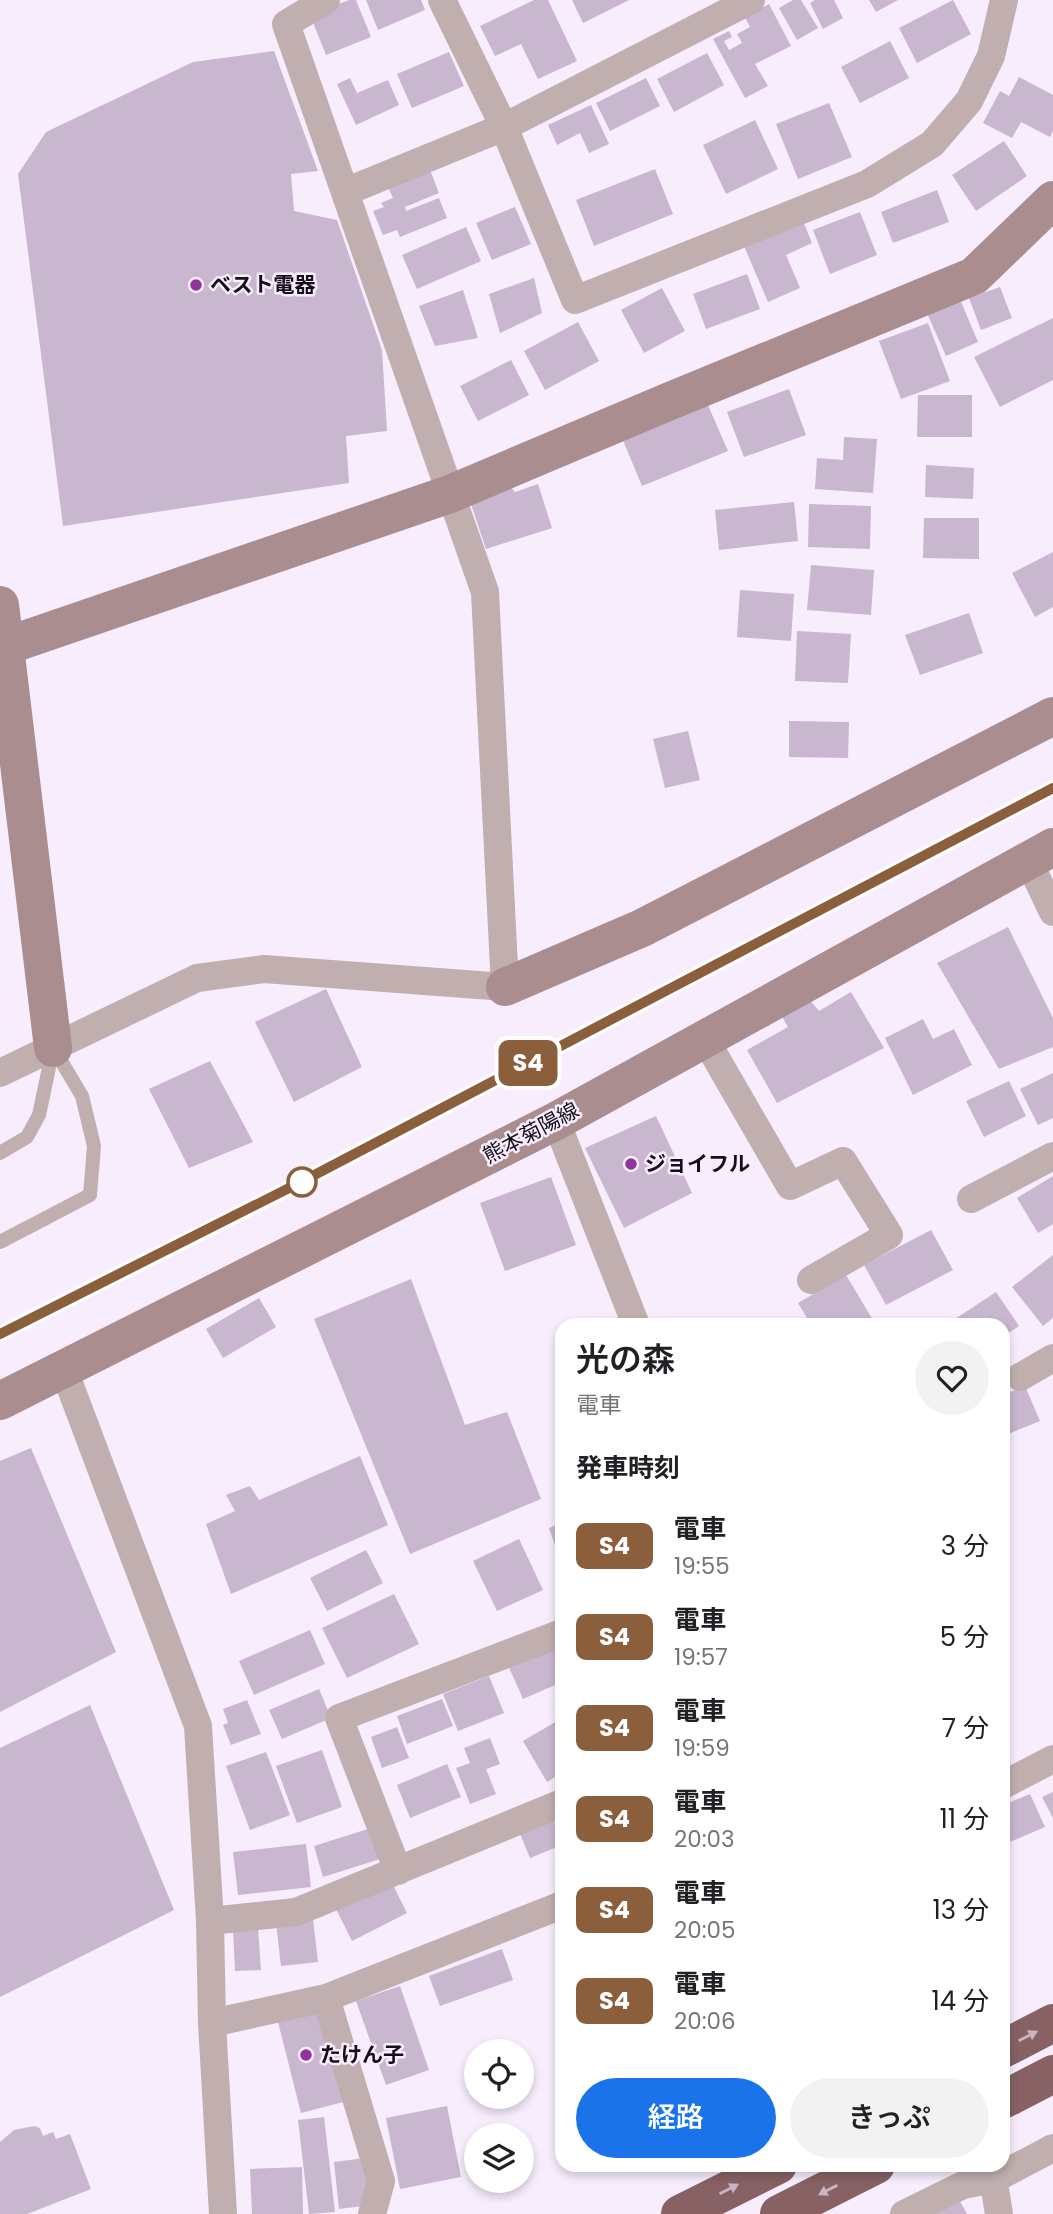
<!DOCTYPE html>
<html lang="ja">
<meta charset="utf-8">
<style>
:root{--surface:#fff;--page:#f2f2f2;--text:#202124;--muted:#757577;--accent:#1a73e8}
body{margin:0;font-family:Poppins,"Noto Sans JP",sans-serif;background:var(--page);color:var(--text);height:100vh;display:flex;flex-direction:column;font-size:26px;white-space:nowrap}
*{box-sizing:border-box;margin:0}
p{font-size:23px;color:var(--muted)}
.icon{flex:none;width:38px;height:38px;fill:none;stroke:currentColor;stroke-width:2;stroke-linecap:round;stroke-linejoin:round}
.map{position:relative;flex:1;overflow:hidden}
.sheet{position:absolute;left:555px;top:1318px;width:455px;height:854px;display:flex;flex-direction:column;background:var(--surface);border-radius:21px;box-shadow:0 4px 10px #0003}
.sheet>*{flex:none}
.badge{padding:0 14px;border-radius:10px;font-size:24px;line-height:46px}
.buttons{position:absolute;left:464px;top:2039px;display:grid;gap:14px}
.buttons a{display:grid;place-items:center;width:70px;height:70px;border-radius:50%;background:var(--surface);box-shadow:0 4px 10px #0003;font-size:35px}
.map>.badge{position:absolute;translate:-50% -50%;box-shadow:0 0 0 4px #fff}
h2{padding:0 21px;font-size:26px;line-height:63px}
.round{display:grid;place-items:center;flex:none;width:74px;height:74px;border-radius:37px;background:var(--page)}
.headline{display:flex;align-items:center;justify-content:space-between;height:119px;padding:0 21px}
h1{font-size:33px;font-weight:600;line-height:52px}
.cta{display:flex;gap:14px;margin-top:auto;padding:14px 21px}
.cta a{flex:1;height:80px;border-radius:42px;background:var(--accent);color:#fff;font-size:28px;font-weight:600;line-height:80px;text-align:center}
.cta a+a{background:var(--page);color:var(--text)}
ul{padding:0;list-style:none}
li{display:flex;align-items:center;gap:21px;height:91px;padding:0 21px}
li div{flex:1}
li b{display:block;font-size:26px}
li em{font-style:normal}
li .badge{min-width:77px;font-weight:700;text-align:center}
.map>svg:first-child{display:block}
</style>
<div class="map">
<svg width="1053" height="2214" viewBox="0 0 1053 2214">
<rect width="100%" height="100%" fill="#f7edfd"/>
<path fill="#c9b6cf" d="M349,0H356L371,37L326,55L310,15Z
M366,0H421L425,10L378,30Z
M534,0H548L577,61L538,79L521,44L495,56L480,26Z
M572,0H629L583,23Z
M793,0H801L818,28L797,40L779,8Z
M815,0H834L843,18L823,29L810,3Z
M869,0H898L876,12Z
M953,0L971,34L917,63L899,28Z
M769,4L791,46L755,64L768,86L745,98L713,39L729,31L732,37L724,41L729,50L742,43L737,34L750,27L745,17Z
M890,41L909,78L860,103L841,67Z
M274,51L318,171L291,174L294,211L337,220L382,350L387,431L346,436L349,483L63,526L18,174L46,132L193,62Z
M449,52L464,86L412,108L397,74Z
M707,53L724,85L674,112L657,79Z
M1019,77L1053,95V131L1050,137L1021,122L1012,138L983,123L1000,91L1009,96Z
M350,78L357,93L388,80L399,105L356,125L337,84Z
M646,78L660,106L610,131L596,103Z
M829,103L852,157L798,179L776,124Z
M591,105L609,144L589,153L580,133L557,145L548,125Z
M755,120L778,169L726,194L703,145Z
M1004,141L1027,176L976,211L952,175Z
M655,169L673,214L594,246L576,200Z
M430,170L439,193L405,207L406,211L439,198L447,218L400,237L397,230L383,235L373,211L384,207L381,203L393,198L388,187Z
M937,190L949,222L893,243L881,212Z
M515,207L531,244L492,260L476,223Z
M860,212L877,255L830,274L813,230Z
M803,221L812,243L786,255L800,288L768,302L744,246Z
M466,227L481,261L417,289L402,255Z
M747,274L760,309L706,329L693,294Z
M534,278L542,313L500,333L489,294Z
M1000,287L1012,318L981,330L969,298Z
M662,288L685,331L644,353L621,310Z
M463,290L478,338L435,346L419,306Z
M959,297L978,342L946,356L926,311Z
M1053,318V380L1000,407L974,357Z
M578,322L599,361L545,390L524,351Z
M928,323L950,381L901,399L879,341Z
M511,360L529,395L478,421L460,386Z
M789,389L806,435L744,457L727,412Z
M918,395H972V437H917Z
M707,403L728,451L642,486L622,438Z
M844,437L877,439L873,493L815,489L817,458L843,460Z
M926,465L974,468L973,499L925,497Z
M507,482L515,492L538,484L552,528L486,549L467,492Z
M794,502L798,541L719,550L715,510Z
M809,504L871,506L870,549L808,547Z
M924,518H979V559L923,558Z
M1053,552V607L1035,617L1012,573Z
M811,565L874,570L871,615L807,610Z
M740,590L794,594L791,641L737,637Z
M969,613L983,653L920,675L905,635Z
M797,631L851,634L848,683L795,681Z
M789,721L849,722L848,758L789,757Z
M688,731L700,780L665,788L653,739Z
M1008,927L1053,1018V1047L999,1069L937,963Z
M326,989L362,1067L294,1102L255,1022Z
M851,992L884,1048L777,1103L747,1050L788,1027L780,1013L810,1000L819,1011Z
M923,1019L933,1039L954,1029L972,1065L913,1095L885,1038Z
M210,1061L253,1142L189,1168L149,1089Z
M1053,1073V1118L1038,1125L1020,1089Z
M1009,1081L1026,1116L984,1137L966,1101Z
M656,1116L692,1193L624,1228L585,1148Z
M1053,1176V1224L1038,1233L1017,1198Z
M551,1177L576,1245L505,1271L480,1203Z
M931,1230L953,1270L886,1305L864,1265Z
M1053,1255V1318L1043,1326L1012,1287Z
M846,1275L876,1325H811L798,1303Z
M411,1279L465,1425L507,1412L541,1499L410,1554L314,1319Z
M996,1292L1019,1326L1003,1337V1325H946Z
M259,1298L276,1327L223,1358L206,1329Z
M1025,1386L1040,1421L1003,1436V1395Z
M31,1448L116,1652L0,1712V1461Z
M360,1456L388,1525L231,1594L206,1524L235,1511L226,1495L250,1486L259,1500Z
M562,1523V1563H561L549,1528Z
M519,1539L543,1590L497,1611L473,1561Z
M366,1550L383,1583L327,1611L310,1578Z
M394,1594L419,1644L347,1678L322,1628Z
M310,1630L325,1664L254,1695L239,1661Z
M553,1643L562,1662V1682L523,1699L507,1663Z
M489,1676L504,1713L458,1731L443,1694Z
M319,1689L331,1718L282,1739L269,1710Z
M442,1699L453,1726L407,1744L397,1716Z
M247,1700L261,1734L231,1745L223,1725L228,1723L223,1709Z
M90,1705L174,1910L0,1997V1748Z
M562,1718V1773L547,1782L523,1741Z
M397,1727L409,1758L382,1768L371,1737Z
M490,1738L500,1764L486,1769L496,1794L470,1804L456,1768L470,1763L464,1748Z
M322,1750L342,1807L297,1823L276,1766Z
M266,1752L290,1815L250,1830L226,1766Z
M447,1764L461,1797L410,1818L397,1785Z
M1053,1792V1818L1042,1797Z
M1030,1794L1045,1827L1003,1845V1805Z
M552,1816L562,1845L530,1858L518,1829Z
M371,1828L380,1859L323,1877L314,1846Z
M306,1844L311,1887L238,1895L233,1852Z
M391,1881L407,1913L352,1941L336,1909Z
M313,1919L318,1962L281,1966L276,1923Z
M258,1928L261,1970L235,1971L233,1929Z
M502,1949L513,1980L440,2006L429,1976Z
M400,1986L429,2070L386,2085L356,2001Z
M322,2002L347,2101L301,2113L276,2014Z
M447,2106L461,2177L400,2189L386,2118Z
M324,2117L335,2212L309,2214L298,2120Z
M34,2126L40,2128L43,2136L53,2132L56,2139L70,2134L91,2189L27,2214H0V2142L14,2130Z
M365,2158L371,2205L339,2209L334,2162Z
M302,2167L303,2214H252L250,2169Z
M960,2201L967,2214H935Z"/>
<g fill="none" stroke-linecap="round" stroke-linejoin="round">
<path stroke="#c1aeaf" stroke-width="14" d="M0,1153L27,1137L39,1115L53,1049
M0,1242L90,1195L94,1146L82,1096L54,1049"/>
<path stroke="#c1aeaf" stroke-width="28" d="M751,0L504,127L575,300L867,184L932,144L969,101L991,56L1004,0
M345,192L504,127L442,0
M1028,860L1053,912
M705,1039L790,1186L843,1161L889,1235L811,1280
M0,1073L197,978L264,969L505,987L485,592L286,24L326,0
M556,1121L636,1325
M971,1199L1053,1156
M64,1370L198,1726L210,1921L212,2023L223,2214
M1020,1377L1053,1358
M1003,1785L1053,1759
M398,1871L339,1718L559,1634L562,1641
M210,1921L296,1912L562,1803
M326,1998L381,2181L372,2214
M212,2023L326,1998L562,1905
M991,2165L999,2214
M904,2214L963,2185L994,2179L1053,2148"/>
<path stroke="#a98d8f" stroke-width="38" d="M0,605L53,1048
M6,646L450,494L670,401L974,276L1053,200
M505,987L642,928L1053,716
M0,1401L556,1121L1053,847"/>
<path stroke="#876164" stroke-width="38" d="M1003,2049L1053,2023
M1003,2100L1053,2074
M680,2214L778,2165
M779,2214L876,2165"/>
<g stroke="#635c68" stroke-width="8">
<path id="rail" d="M0,1333L301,1182L1053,788"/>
</g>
<use href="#rail" stroke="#f7edfd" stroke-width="5" stroke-dasharray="16" stroke-linecap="butt"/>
</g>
<defs><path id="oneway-solid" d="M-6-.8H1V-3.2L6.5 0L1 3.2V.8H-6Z" transform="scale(1.75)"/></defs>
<g fill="#cab5c0">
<use href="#oneway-solid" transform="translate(1028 2036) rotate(-27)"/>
<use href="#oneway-solid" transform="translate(729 2189) rotate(-27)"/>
<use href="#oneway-solid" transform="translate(828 2190) rotate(153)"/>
</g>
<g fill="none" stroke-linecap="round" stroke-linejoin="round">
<g stroke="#fff" stroke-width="16">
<path id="line" d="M0,1334L301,1182L1053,788"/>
</g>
<use href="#line" stroke="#8b5e3c" stroke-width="10"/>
</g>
<g fill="#92349d" stroke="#f7edfd" stroke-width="2.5">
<circle cx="196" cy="285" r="7"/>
<circle cx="631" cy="1164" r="7"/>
<circle cx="306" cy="2055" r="7"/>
</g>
<circle fill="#fff" stroke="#8b5e3c" stroke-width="3.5" cx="302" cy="1182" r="14"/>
<g text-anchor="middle" stroke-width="5" stroke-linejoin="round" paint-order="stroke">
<g font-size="21" font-weight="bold" fill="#140f18" stroke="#f7edfd" text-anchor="start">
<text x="210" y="292">ベスト電器</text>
<text x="645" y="1171">ジョイフル</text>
<text x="320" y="2062">たけん子</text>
</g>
<g font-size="21" fill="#140f18" stroke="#f7edfd">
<text transform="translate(531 1133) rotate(-28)" y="7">熊本菊陽線</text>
</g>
</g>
</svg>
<div class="buttons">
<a><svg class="icon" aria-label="locate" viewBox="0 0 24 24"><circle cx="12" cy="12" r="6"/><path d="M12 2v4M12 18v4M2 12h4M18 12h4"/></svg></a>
<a><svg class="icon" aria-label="layers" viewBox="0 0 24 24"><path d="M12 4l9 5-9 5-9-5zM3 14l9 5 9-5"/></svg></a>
</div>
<b class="badge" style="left:528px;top:1063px;background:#8b5e3c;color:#fff">S4</b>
<section class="sheet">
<div class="headline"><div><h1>光の森</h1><p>電車</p></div><a class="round"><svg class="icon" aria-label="heart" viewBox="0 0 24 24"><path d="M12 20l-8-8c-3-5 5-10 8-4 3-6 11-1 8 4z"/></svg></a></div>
<h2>発車時刻</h2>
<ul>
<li><span class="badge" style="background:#8b5e3c;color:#fff">S4</span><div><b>電車</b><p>19:55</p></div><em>3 分</em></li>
<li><span class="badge" style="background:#8b5e3c;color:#fff">S4</span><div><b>電車</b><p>19:57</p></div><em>5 分</em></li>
<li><span class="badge" style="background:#8b5e3c;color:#fff">S4</span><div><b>電車</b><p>19:59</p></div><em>7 分</em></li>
<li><span class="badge" style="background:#8b5e3c;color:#fff">S4</span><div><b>電車</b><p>20:03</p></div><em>11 分</em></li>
<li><span class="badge" style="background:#8b5e3c;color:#fff">S4</span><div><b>電車</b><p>20:05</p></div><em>13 分</em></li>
<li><span class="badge" style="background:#8b5e3c;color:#fff">S4</span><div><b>電車</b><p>20:06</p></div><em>14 分</em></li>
</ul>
<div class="cta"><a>経路</a><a>きっぷ</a></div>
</section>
</div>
